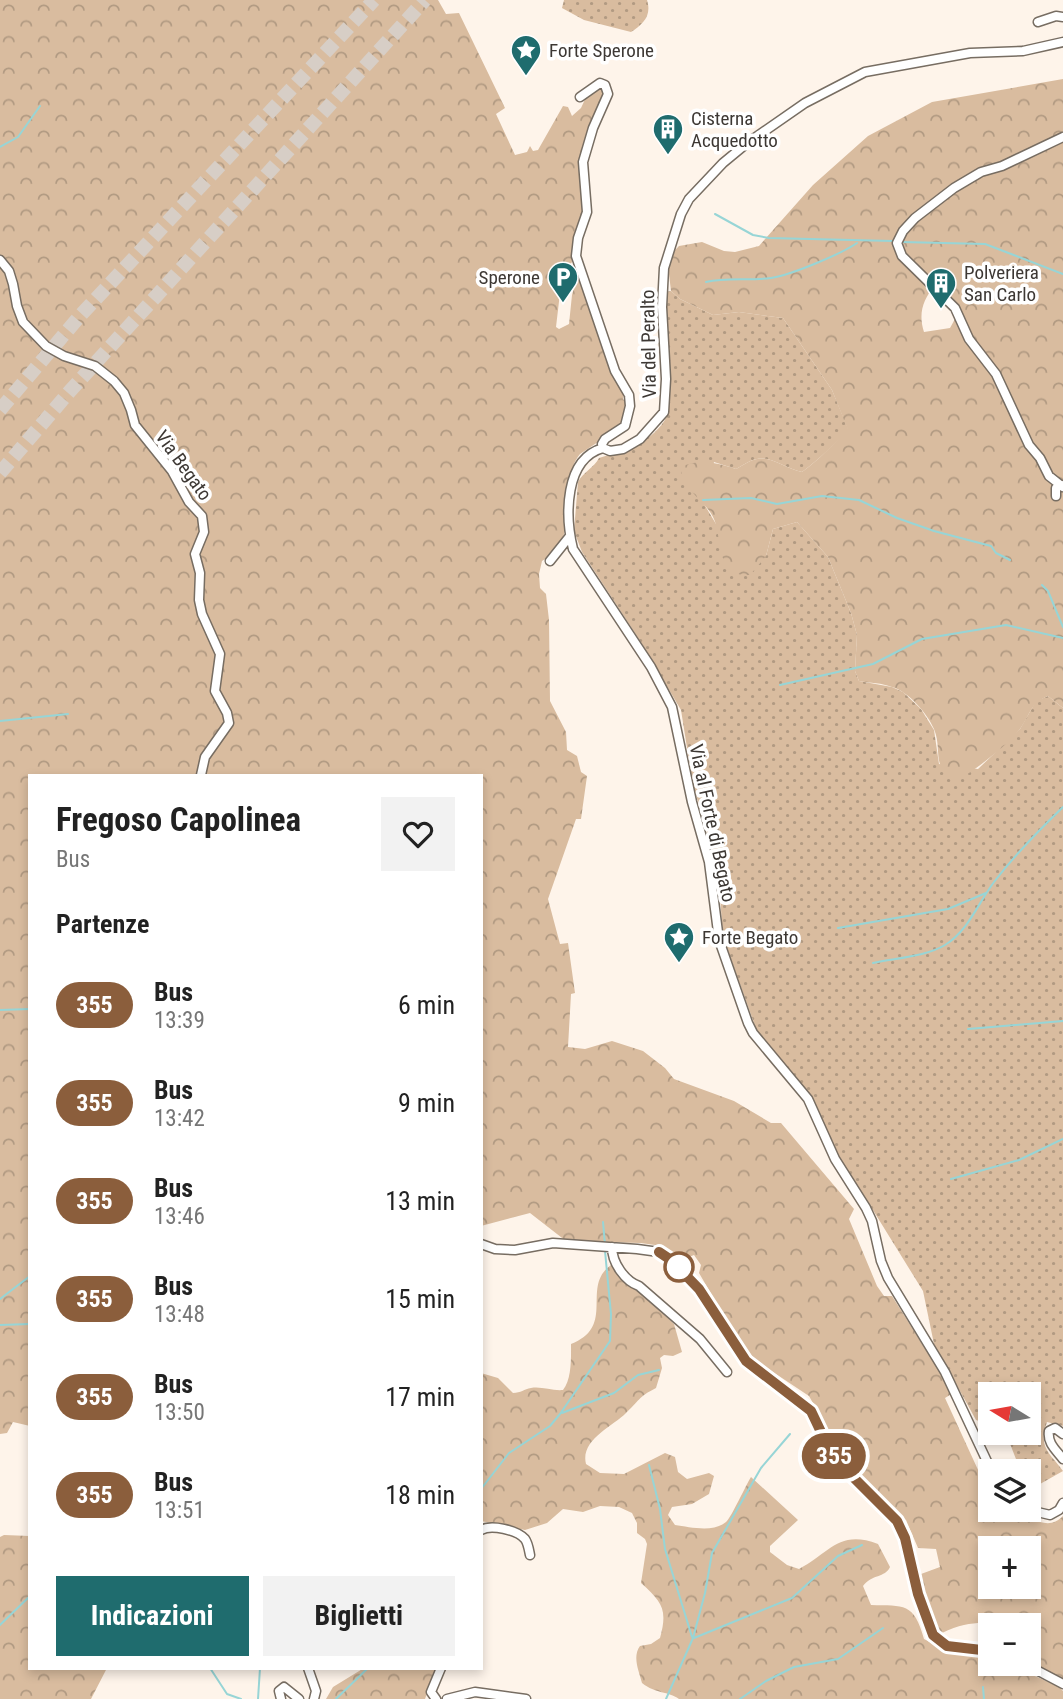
<!DOCTYPE html>
<html lang="it">
<meta charset="utf-8">
<style>
:root{--surface:#fff;--page:#f2f2f2;--text:#222;--muted:#767676;--accent:#1f6c6e}
body{margin:0;font-family:"Roboto Condensed",sans-serif;background:var(--page);color:var(--text);height:100vh;display:flex;flex-direction:column;font-size:26px;white-space:nowrap}
*{box-sizing:border-box;margin:0}
p{font-size:23px;color:var(--muted)}
.icon{flex:none;width:38px;height:38px;fill:none;stroke:currentColor;stroke-width:2;stroke-linecap:round;stroke-linejoin:round}
.map{position:relative;flex:1;overflow:hidden}
.drawer{position:absolute;left:28px;top:774px;width:455px;height:896px;display:flex;flex-direction:column;background:var(--surface);border-radius:0px;box-shadow:0 4px 10px #0003}
.drawer>*{flex:none}
.badge{padding:0 14px;border-radius:23px;font-size:24px;line-height:46px}
.needle{width:46px;rotate:281deg}
.tools{position:absolute;left:978px;top:1382px;display:grid;gap:14px}
.tools a{display:grid;place-items:center;width:63px;height:63px;border-radius:0px;background:var(--surface);box-shadow:0 4px 10px #0003;font-size:35px}
.map>.badge{position:absolute;translate:-50% -50%;box-shadow:0 0 0 4px #fff}
h2{padding:0 28px;font-size:26px;line-height:63px}
.round{display:grid;place-items:center;flex:none;width:74px;height:74px;border-radius:0px;background:var(--page)}
.summary{display:flex;align-items:center;justify-content:space-between;height:119px;padding:0 28px}
h1{font-size:33px;font-weight:700;line-height:52px}
.primary-button{display:flex;gap:14px;margin-top:auto;padding:14px 28px}
.primary-button a{flex:1;height:80px;border-radius:0px;background:var(--accent);color:#fff;font-size:28px;font-weight:700;line-height:80px;text-align:center}
.primary-button a+a{background:var(--page);color:var(--text)}
ul{padding:0;list-style:none}
li{display:flex;align-items:center;gap:21px;height:98px;padding:0 28px}
li div{flex:1}
li b{display:block;font-size:26px}
li em{font-style:normal}
li .badge{min-width:77px;font-weight:700;text-align:center}
.map>svg:first-child{display:block}
</style>
<div class="map">
<svg width="1063" height="1699" viewBox="0 0 1063 1699">
<defs>
<pattern id="grass-dots" width="8" height="8" patternUnits="userSpaceOnUse" patternTransform="scale(1.75)"><rect width="8" height="8" fill="#d9bc9f"/><path d="M2 2h.1M6 6h.1" fill="none" stroke="#b19a82" stroke-width="1.8" stroke-linecap="round"/></pattern>
<pattern id="forest-crowns" width="20" height="18" patternUnits="userSpaceOnUse" patternTransform="scale(1.75)"><rect width="20" height="18" fill="#d9bc9f"/><path d="M2 6a3 3 0 1 1 6 0M12 15a3 3 0 1 1 6 0" fill="none" stroke="#b19a82"/></pattern>
</defs>
<rect width="100%" height="100%" fill="#fef4ea"/>
<path fill="url(#grass-dots)" d="M564,0H647C652,16 643,24 631,32L584,20L562,8Z
M671,291L680,299L713,315L739,312L783,318L832,390L849,431C833,444 819,460 802,472C788,470 772,456 757,459C750,460 742,466 736,469L714,462L704,504L716,524L766,556L773,529L797,522L828,557L851,613L857,635L855,671L859,681L892,687L903,692L921,709L934,730L939,764L978,769L1020,729L1036,701L1048,696L1063,708V1426L1047,1422C1038,1448 1049,1452 1063,1471L1033,1488L1029,1482V1472H1021L1007,1436L1002,1433H1029V1395H990V1425L976,1420L934,1344L923,1291L863,1194L838,1159L824,1129L813,1099L758,1034L723,937L718,868L693,785L681,710L642,644L582,552L574,531L578,482C583,472 594,468 599,458C625,450 654,442 667,416C674,403 666,313 665,292Z"/>
<path fill="url(#forest-crowns)" fill-rule="evenodd" d="M0,0H438L446,14L459,13L505,108L496,114L515,155L527,152L530,146L533,151L538,150L563,106L568,107L572,116L581,108L588,93L601,87L606,91L582,154L585,208L577,233L572,262L562,276L556,327L559,329L569,324L572,295L579,269L624,393L623,399L628,404L622,426L580,454C554,487 585,537 542,561L539,574L540,588L546,594L549,620L550,701L566,732L567,750L577,756L581,772L587,776L581,819H576L548,899L560,944L568,943L575,993L571,994L568,1047L585,1049L612,1041L643,1051L665,1068L674,1079L734,1101L771,1123H781L854,1209L849,1219L877,1286L884,1296H892L953,1393L945,1398L990,1496V1510C996,1510 1003,1509 1008,1510C1028,1513 1046,1534 1063,1516V1679L1029,1661V1626C993,1626 978,1616 942,1633C926,1622 924,1593 921,1574L940,1567L936,1549L918,1548L906,1520L878,1496L839,1449L809,1396L755,1360L731,1328L699,1273L701,1265L694,1255L679,1261L662,1246L641,1243L566,1241L530,1213L481,1226V775H30V1426L13,1422L7,1433L0,1434ZM990,1549H1029V1587H990Z
M1063,79V708L1048,696C1029,704 1031,714 1020,729C1008,745 974,771 956,781C930,767 943,751 934,729C927,713 909,692 892,687C882,683 870,683 859,681L855,671L857,635L851,613L828,557L797,522L773,529L766,556L750,575C742,575 736,575 730,569C717,557 721,533 713,517C705,500 680,488 681,467C700,458 716,463 736,469C742,466 750,460 757,459C772,456 788,470 802,472C819,460 833,444 848,430L832,390L783,318L739,312L713,315L680,299L671,291L668,266L670,255L679,246L702,242L724,251L735,252L759,246L813,185L868,136L932,102ZM935,285L960,310L950,328L924,332C918,313 923,300 935,285Z
M611,1265L674,1324L682,1352L673,1356L664,1355L660,1358L662,1368L656,1388C638,1397 639,1401 626,1413C612,1427 580,1440 586,1464L600,1473L624,1474L665,1453L675,1457L678,1472L687,1479L709,1473L714,1476L709,1494L692,1504L672,1507L668,1515L675,1525C690,1527 713,1533 726,1522C731,1518 746,1485 751,1477L798,1520L770,1546V1552L787,1565L799,1569C829,1554 838,1529 878,1544L890,1567C885,1578 872,1574 863,1586L871,1605C904,1606 914,1602 924,1639L947,1651L990,1657V1664H1009L1059,1687L1063,1691V1699H679C668,1691 656,1694 642,1683C639,1671 632,1657 640,1646L651,1644L660,1638C668,1609 662,1602 641,1583L647,1544L645,1539L637,1533V1523L632,1513L619,1507L600,1506L583,1512L563,1509L547,1523L525,1530L481,1521V1373L498,1378L513,1393C521,1393 524,1389 531,1388C541,1386 552,1391 563,1390C572,1379 571,1357 571,1344C617,1326 580,1287 611,1265Z
M4,1535L30,1536V1668H107L91,1699H0V1537Z
M364,1668H436L425,1699H326L333,1687Z"/>
<g fill="none" stroke-linecap="round" stroke-linejoin="round">
<path stroke="#97d5d6" stroke-width="2" d="M0,147L18,137L40,106
M715,214L753,235L769,238L893,241
M902,242L985,244L1063,274
M706,282C727,277 749,281 771,278C791,275 841,254 857,243
M703,500L751,498L777,504L822,496L859,500L897,518L934,531L991,546L996,553L1010,560
M1042,585L1048,591L1063,627
M780,685L873,664L922,639L1006,625L1063,638
M0,721L68,714
M838,928L948,909L986,893
M873,963C895,958 925,957 945,945C969,930 978,903 994,882C1015,855 1039,830 1063,807
M0,1010L30,1009
M968,1029L1063,1021
M951,1179L1019,1160L1063,1139
M603,1222L605,1245
M0,1299L30,1276
M0,1325L30,1324
M562,1413L614,1393L638,1375L659,1370
M649,1465L660,1509L665,1549L692,1637
M481,1489L509,1453L550,1426L560,1414L610,1341L611,1314L605,1251
M0,1625L30,1596
M694,1638L792,1598L838,1556L862,1545
M210,1668L227,1694L241,1699
M983,1687L984,1699
M258,1699L260,1668
M336,1699L368,1668
M666,1699L693,1638L705,1593L712,1553L761,1468L790,1434
M740,1699L766,1681L794,1667L838,1659L883,1628"/>
<path stroke="#d7cec6" stroke-width="14" stroke-dasharray="14 7" stroke-linecap="butt" d="M0,410L79,317L374,0
M0,473L70,391L425,0"/>
<g stroke="#776d62" stroke-width="11">
<path id="minor" d="M1038,22L1056,16L1063,17
M580,97L600,83L605,85L608,94L593,128L583,162L587,212L578,238L576,256L615,371L629,395L630,406L625,426L605,439L602,444L603,448
M1063,137L1002,166L981,172L954,188L915,218L903,231L897,243L902,256L955,308L969,339L996,374L1029,445L1040,458L1049,476L1063,487
M0,260L9,271L13,284L17,306L23,322L46,346L64,356L95,366L114,381L124,393L131,410L135,425L172,471L189,502L202,516L204,532L195,554L200,573L199,600L202,614L220,654L215,691L227,713L229,723L205,757L201,775
M603,448C564,459 565,516 573,549L651,667L672,707L692,802L709,862L719,940L748,1023L753,1033L808,1099L835,1159L866,1208L872,1221L881,1261L888,1278L945,1372L992,1472
M603,448L610,451L623,449L640,439L664,412L666,379L662,307L664,268L681,214L689,199L723,163L746,144L805,103L865,72L970,53L1023,51L1063,42
M1056,496V488L1061,485
M550,561L570,536
M481,1244L495,1249L515,1250L553,1243L637,1249L659,1252L672,1260L699,1289L746,1361L811,1411L831,1453L841,1465L897,1521L905,1538L918,1594L933,1635L947,1646L990,1651
M612,1247C612,1263 625,1281 639,1286L700,1339L727,1372
M1063,1434L1055,1428L1049,1431C1047,1443 1056,1450 1063,1459
M1029,1510L1050,1515L1059,1510L1063,1503
M481,1530C491,1524 517,1530 525,1539C528,1543 529,1550 530,1555
M1025,1664L1063,1684
M308,1668L316,1691L314,1699
M281,1699L279,1691L284,1687L299,1699
M436,1699L431,1692L441,1668
M447,1699L475,1692L526,1699"/>
</g>
<use href="#minor" stroke="#fff" stroke-width="8"/>
</g>
<g fill="none" stroke-linecap="round" stroke-linejoin="round">
<g stroke="#fff" stroke-width="16">
<path id="line" d="M659,1252L671,1260L699,1289L746,1361L811,1411L831,1453L841,1465L897,1521L905,1538L918,1594L933,1635L947,1646L990,1651"/>
</g>
<use href="#line" stroke="#8b5e3c" stroke-width="10"/>
</g>
<defs>
<g id="sight-pin" transform="scale(1.575)"><path d="M0 17L-7.5 6A9.5 9.5 0 1 1 7.5 6Z" fill="#1f6c6e" stroke="#fff"/><path d="M0-6L1.8-2.2L6-1.7L2.9 1.2L3.7 5.4L0 3.3L-3.7 5.4L-2.9 1.2L-6-1.7L-1.8-2.2Z" fill="#fff"/></g>
<g id="building-pin" transform="scale(1.575)"><path d="M0 17L-7.5 6A9.5 9.5 0 1 1 7.5 6Z" fill="#1f6c6e" stroke="#fff"/><path d="M-4-6H4V6H1V3H-1V6H-4ZM-2.5-4.3h1.7v1.8h-1.7ZM.8-4.3h1.7v1.8H.8ZM-2.5-1h1.7V.8h-1.7ZM.8-1h1.7V.8H.8Z" fill="#fff"/></g>
<g id="parking-pin" transform="scale(1.575)"><path d="M0 17L-7.5 6A9.5 9.5 0 1 1 7.5 6Z" fill="#1f6c6e" stroke="#fff"/><path d="M-3.5-5.5H1a3.5 3.5 0 0 1 0 7H-1V5.5H-3.5ZM-1-3.4V-.6H.8a1.4 1.4 0 0 0 0-2.8Z" fill="#fff"/></g>
</defs>
<g fill-rule="evenodd">
<use href="#sight-pin" x="526" y="50"/>
<use href="#building-pin" x="668" y="129"/>
<use href="#parking-pin" x="563" y="277"/>
<use href="#building-pin" x="941" y="283"/>
<use href="#sight-pin" x="679" y="937"/>
</g>
<circle fill="#fff" stroke="#8b5e3c" stroke-width="3.5" cx="679" cy="1267" r="14"/>
<g text-anchor="middle" stroke-width="7" stroke-linejoin="round" paint-order="stroke">
<g font-size="19" fill="#3d3834" stroke="#fff" text-anchor="start">
<text x="549" y="57">Forte Sperone</text>
<text x="691" y="125">Cisterna<tspan x="691" dy="22">Acquedotto</tspan></text>
<text x="964" y="279">Polveriera<tspan x="964" dy="22">San Carlo</tspan></text>
<text x="540" y="284" text-anchor="end">Sperone</text>
<text x="702" y="944">Forte Begato</text>
</g>
<g font-size="19" fill="#3d3834" stroke="#fff">
<text transform="translate(648 344) rotate(-91)" y="7">Via del Peralto</text>
<text transform="translate(184 465) rotate(54)" y="7">Via Begato</text>
<text transform="translate(713 823) rotate(78)" y="7">Via al Forte di Begato</text>
</g>
</g>
</svg>
<div class="tools">
<a><svg class="needle" viewBox="-14 -14 28 28"><path d="M0-13l5 13h-10z" fill="#e53935"/><path d="M0 13l5-13h-10z" fill="#767676"/></svg></a>
<a><svg class="icon" aria-label="layers" viewBox="0 0 24 24"><path d="M12 4l9 5-9 5-9-5zM3 14l9 5 9-5"/></svg></a>
<a>+</a>
<a>−</a>
</div>
<b class="badge" style="left:834px;top:1456px;background:#8b5e3c;color:#fff">355</b>
<section class="drawer">
<div class="summary"><div><h1>Fregoso Capolinea</h1><p>Bus</p></div><a class="round"><svg class="icon" aria-label="heart" viewBox="0 0 24 24"><path d="M12 20l-8-8c-3-5 5-10 8-4 3-6 11-1 8 4z"/></svg></a></div>
<h2>Partenze</h2>
<ul>
<li><span class="badge" style="background:#8b5e3c;color:#fff">355</span><div><b>Bus</b><p>13:39</p></div><em>6 min</em></li>
<li><span class="badge" style="background:#8b5e3c;color:#fff">355</span><div><b>Bus</b><p>13:42</p></div><em>9 min</em></li>
<li><span class="badge" style="background:#8b5e3c;color:#fff">355</span><div><b>Bus</b><p>13:46</p></div><em>13 min</em></li>
<li><span class="badge" style="background:#8b5e3c;color:#fff">355</span><div><b>Bus</b><p>13:48</p></div><em>15 min</em></li>
<li><span class="badge" style="background:#8b5e3c;color:#fff">355</span><div><b>Bus</b><p>13:50</p></div><em>17 min</em></li>
<li><span class="badge" style="background:#8b5e3c;color:#fff">355</span><div><b>Bus</b><p>13:51</p></div><em>18 min</em></li>
</ul>
<div class="primary-button"><a>Indicazioni</a><a>Biglietti</a></div>
</section>
</div>
